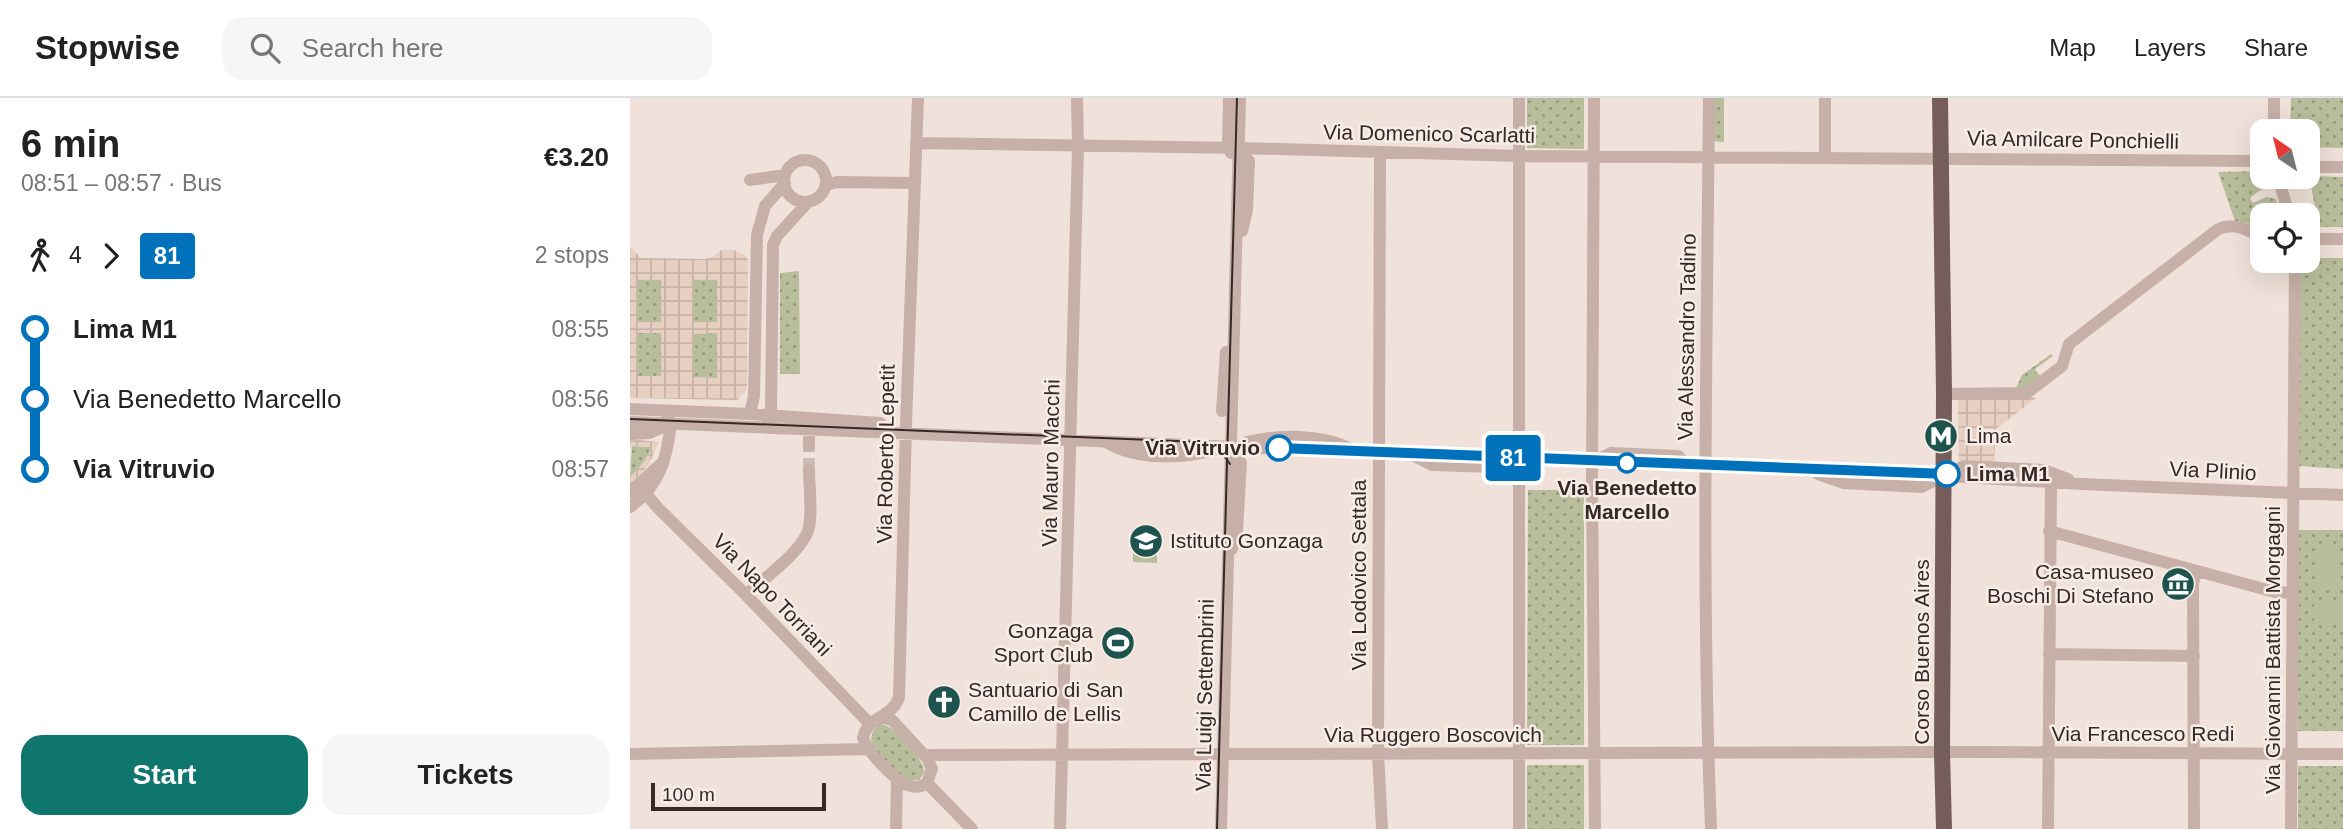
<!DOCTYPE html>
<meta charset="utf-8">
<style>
:root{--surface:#fff;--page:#f6f6f6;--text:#222;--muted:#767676;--line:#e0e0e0;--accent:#0f766e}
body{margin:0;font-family:Arial,sans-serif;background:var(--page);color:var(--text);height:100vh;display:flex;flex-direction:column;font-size:26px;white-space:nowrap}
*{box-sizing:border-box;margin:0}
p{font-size:23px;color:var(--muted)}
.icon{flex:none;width:38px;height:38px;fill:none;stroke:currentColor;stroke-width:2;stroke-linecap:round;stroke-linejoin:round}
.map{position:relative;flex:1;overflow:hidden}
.drawer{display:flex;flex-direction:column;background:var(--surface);width:630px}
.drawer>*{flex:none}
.badge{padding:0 14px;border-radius:5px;font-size:24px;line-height:46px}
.needle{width:46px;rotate:325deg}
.controls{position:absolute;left:1620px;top:21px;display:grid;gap:14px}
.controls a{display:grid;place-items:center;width:70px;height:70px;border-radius:14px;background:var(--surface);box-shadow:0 7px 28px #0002;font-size:35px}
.scale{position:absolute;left:21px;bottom:18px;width:175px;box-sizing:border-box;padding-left:7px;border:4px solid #342927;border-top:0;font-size:19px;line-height:24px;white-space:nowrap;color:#342927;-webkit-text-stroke:5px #f8ede6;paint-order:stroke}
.map>.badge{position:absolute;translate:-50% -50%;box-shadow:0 0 0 4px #fff}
.legs{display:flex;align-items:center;gap:10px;height:77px;padding:0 21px;font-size:23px}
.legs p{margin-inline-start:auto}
.headline{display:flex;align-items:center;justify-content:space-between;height:119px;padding:0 21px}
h1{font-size:38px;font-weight:600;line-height:52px}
.primary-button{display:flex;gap:14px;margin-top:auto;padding:14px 21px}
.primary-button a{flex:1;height:80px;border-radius:21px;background:var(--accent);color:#fff;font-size:28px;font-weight:600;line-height:80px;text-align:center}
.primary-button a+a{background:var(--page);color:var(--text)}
ul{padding:0 21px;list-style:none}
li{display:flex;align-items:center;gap:24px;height:70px;font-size:26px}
li i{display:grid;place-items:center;width:10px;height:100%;margin:0 9px;background:currentColor}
li i::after{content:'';width:18px;height:18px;margin:-9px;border:5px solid;border-radius:50%;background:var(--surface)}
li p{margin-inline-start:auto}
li:first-child i{background:linear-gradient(#0000 50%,currentColor 0)}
li:last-child i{background:linear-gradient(currentColor 50%,#0000 0)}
header{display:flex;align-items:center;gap:42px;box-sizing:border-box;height:98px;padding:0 35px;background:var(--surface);border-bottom:2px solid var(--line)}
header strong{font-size:33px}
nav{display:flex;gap:38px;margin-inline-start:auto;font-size:24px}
.search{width:490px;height:63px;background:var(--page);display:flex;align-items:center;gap:18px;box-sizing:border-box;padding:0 24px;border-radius:21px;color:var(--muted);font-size:26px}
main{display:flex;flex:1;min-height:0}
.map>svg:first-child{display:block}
</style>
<header>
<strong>Stopwise</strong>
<div class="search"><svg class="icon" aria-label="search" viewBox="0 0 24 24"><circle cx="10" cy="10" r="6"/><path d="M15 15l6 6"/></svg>Search here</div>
<nav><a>Map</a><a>Layers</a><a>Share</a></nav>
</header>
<main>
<section class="drawer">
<div class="headline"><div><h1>6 min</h1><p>08:51 – 08:57 · Bus</p></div><b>€3.20</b></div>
<div class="legs"><svg class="icon" aria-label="walk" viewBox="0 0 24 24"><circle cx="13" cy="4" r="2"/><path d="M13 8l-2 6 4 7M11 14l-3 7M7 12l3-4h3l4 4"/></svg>4<svg class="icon" aria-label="forward" viewBox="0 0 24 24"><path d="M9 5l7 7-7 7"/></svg><b class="badge" style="background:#0072bc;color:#fff">81</b><p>2 stops</p></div>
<ul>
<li><i style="color:#0072bc"></i><b>Lima M1</b><p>08:55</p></li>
<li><i style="color:#0072bc"></i><span>Via Benedetto Marcello</span><p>08:56</p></li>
<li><i style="color:#0072bc"></i><b>Via Vitruvio</b><p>08:57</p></li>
</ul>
<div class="primary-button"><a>Start</a><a>Tickets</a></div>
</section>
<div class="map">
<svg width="1713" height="731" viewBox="0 0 1713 731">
<defs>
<pattern id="green-dots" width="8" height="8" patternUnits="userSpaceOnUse" patternTransform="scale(1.75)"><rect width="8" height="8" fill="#b8be9b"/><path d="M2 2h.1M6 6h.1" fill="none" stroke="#969a7e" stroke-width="1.8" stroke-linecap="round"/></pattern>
<pattern id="plaza-grid" width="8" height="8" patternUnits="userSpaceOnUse" patternTransform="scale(1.75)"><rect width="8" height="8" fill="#e7d0c2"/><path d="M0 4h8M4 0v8" fill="none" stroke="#c7b3a7"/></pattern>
</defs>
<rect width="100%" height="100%" fill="#f0e2da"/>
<path fill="url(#green-dots)" d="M897,0H954V51L897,50Z
M1082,0H1094V44L1082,43Z
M1661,0H1713V50L1678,49V33H1660Z
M1633,73V79H1643V87L1629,93L1620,100L1623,105L1637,99L1646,101L1649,117H1633V134L1616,125L1605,123L1588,74Z
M1679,78L1713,79V129H1689Z
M1678,160H1713V371L1668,368L1671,163H1678Z
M169,173L170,276H150V175Z
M8,182H31V224H8Z
M64,182H87V224H64Z
M8,235H31V279L8,278Z
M64,235H87V280H64Z
M1421,256L1423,258L1405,271L1410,278L1401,289L1386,290L1392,277Z
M2,348L22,349L14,364L0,380Z
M898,392H954V647H897Z
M1668,432H1713V633H1668Z
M250,626C264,626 295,661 294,675L289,682H275C260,667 225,645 250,626Z
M897,667H954V731H897Z
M1668,668H1713V731H1668Z"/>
<path fill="#b8be9b" d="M503,439L527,440V465L503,464Z
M1710,446L1711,492H1687V447Z
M1713,504V527H1684V505Z"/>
<path fill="url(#plaza-grid)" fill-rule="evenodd" d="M0,148L10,159L16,160L76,161L83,159L91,152H104L115,157L118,162L117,286L116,293L107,302L0,300ZM8,182H31V224H8ZM87,182V224H64V182ZM31,235V278H8V235ZM87,235V280L64,279V236Z
M1407,299L1366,331L1364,364L1329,363L1328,301Z
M0,341L29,344L18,368L0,387V380L14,364L22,349L2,348L0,351Z"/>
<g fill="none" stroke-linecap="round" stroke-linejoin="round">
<path stroke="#cabdb6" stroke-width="12" stroke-dasharray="12 6" stroke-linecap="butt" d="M179,372V348"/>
<path stroke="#c7b0a7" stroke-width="12" d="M599,0L598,50L601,55
M964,0L962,384L965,731
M1079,0C1077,244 1071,488 1081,731
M1644,0V33
M286,45L611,50L889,58L1633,63
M608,50L619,63L617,112L612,133
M750,54L748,656L752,731
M1195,59V0
M154 83a21 21 0 1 1 42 0a21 21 0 1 1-42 0Z
M1678,69H1713
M1648,79L1659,117
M120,82L155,77
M196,87L207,84L284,85
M1678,141H1713
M1314,296L1397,295L1432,268L1439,246L1587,132C1604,123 1617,132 1633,140
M0,311L120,316L250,325
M592,313L596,254
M120,316L124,298L127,137L135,108L155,85
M137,322L141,311L143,147L147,138L178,104
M0,324L1314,378L1452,386L1713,397
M179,330V348
M0,336L19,335L40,326
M476,344C508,363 553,361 588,351
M616,344C649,337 690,335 721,351
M600,347L611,365L607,432L602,451
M782,357L802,367L866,369L876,368L889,360
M967,362L981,355L1048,358L1057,367
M1188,376L1214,385L1291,389L1334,368L1414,372L1438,381
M0,394L33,364
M16,396L27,409L116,497L240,626
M0,409C30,388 37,360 41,325L37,319
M1419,433L1645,494L1662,495
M116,497C133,481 170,455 178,433C183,418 179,388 179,372
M1419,556L1564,558
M251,619L262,622L297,660L302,671L297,685C292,688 288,690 281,688C267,686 237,653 233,640C237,618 263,620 269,599L276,326L288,0
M0,656L238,651
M295,657L1333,654L1713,656
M297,685L342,731
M266,731L267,681
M430,731L448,48L447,0
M591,731L610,0
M889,731V0
M1418,731L1421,384
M1564,731L1563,486L1566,473
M1661,731L1665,163"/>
<path stroke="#755e59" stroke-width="16" d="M1310,0L1314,296L1312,654L1314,731"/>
<path stroke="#342927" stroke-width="2" d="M0,321L571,344L589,351L600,366
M587,731L607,0"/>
</g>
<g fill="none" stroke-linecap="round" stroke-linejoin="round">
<g stroke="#fff" stroke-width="16">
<path id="line-1" d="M649,350L1317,376"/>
</g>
<use href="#line-1" stroke="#0072bc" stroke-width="10"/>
</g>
<defs>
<g id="metro-disc" transform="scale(1.75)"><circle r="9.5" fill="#1f534e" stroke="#f8ede6"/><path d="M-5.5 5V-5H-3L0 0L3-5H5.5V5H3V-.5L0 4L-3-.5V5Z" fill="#fff"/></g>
<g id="school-disc" transform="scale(1.75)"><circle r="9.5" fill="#1f534e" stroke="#f8ede6"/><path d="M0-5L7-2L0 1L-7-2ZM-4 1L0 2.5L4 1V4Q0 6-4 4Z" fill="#fff"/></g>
<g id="museum-disc" transform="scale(1.75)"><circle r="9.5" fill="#1f534e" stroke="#f8ede6"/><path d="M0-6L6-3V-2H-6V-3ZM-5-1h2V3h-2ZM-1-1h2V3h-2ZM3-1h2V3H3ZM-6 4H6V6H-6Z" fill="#fff"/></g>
<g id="stadium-disc" transform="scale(1.75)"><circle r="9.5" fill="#1f534e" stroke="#f8ede6"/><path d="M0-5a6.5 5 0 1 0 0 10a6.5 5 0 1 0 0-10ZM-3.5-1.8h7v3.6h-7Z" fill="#fff"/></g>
<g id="church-disc" transform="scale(1.75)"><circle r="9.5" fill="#1f534e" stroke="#f8ede6"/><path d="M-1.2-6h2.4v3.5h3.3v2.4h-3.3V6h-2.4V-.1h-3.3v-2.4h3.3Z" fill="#fff"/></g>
</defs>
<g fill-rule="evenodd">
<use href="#metro-disc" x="1311" y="338"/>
<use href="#school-disc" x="516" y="443"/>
<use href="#museum-disc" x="1548" y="486"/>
<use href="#stadium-disc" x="488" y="545"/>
<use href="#church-disc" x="314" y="604"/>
</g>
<g fill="#fff" stroke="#0072bc" stroke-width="3.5">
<circle cx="649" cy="350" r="12"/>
<circle cx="997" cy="365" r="9"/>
<circle cx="1317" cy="376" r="12"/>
</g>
<g text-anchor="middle" stroke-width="5" stroke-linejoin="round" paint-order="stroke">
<g font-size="21" fill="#342927" stroke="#f8ede6">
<text transform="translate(799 36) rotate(1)" y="7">Via Domenico Scarlatti</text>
<text transform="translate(1443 42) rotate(1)" y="7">Via Amilcare Ponchielli</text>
<text transform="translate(1057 239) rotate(-89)" y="7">Via Alessandro Tadino</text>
<text transform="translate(256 356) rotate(-89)" y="7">Via Roberto Lepetit</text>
<text transform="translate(421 365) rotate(-89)" y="7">Via Mauro Macchi</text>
<text transform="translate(1583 373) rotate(3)" y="7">Via Plinio</text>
<text transform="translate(729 477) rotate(-90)" y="7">Via Lodovico Settala</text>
<text transform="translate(142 497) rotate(46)" y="7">Via Napo Torriani</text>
<text transform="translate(1643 552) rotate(-90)" y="7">Via Giovanni Battista Morgagni</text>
<text transform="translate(1292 554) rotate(-90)" y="7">Corso Buenos Aires</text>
<text transform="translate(575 597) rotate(-89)" y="7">Via Luigi Settembrini</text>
<text x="1513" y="643">Via Francesco Redi</text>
<text x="803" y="644">Via Ruggero Boscovich</text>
</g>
<g font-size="21" fill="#342927" stroke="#f8ede6" text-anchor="start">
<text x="1336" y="345">Lima</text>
<text x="540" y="450">Istituto Gonzaga</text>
<text x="1524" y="481" text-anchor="end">Casa-museo<tspan x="1524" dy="24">Boschi Di Stefano</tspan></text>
<text x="463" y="540" text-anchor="end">Gonzaga<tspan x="463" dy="24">Sport Club</tspan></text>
<text x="338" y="599">Santuario di San<tspan x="338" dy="24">Camillo de Lellis</tspan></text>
</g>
<g font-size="21" font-weight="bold" fill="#342927" stroke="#f8ede6" text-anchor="end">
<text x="630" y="357">Via Vitruvio</text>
<text x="1336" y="383" text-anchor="start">Lima M1</text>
<text x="997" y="397" text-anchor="middle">Via Benedetto<tspan x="997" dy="24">Marcello</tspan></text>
</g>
</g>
</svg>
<div class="controls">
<a><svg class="needle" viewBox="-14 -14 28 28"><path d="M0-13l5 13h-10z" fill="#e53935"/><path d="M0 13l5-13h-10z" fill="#767676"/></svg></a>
<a><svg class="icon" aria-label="locate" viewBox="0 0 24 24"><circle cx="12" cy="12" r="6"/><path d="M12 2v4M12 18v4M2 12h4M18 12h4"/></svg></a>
</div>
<div class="scale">100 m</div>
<b class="badge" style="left:883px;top:360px;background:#0072bc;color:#fff">81</b>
</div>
</main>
